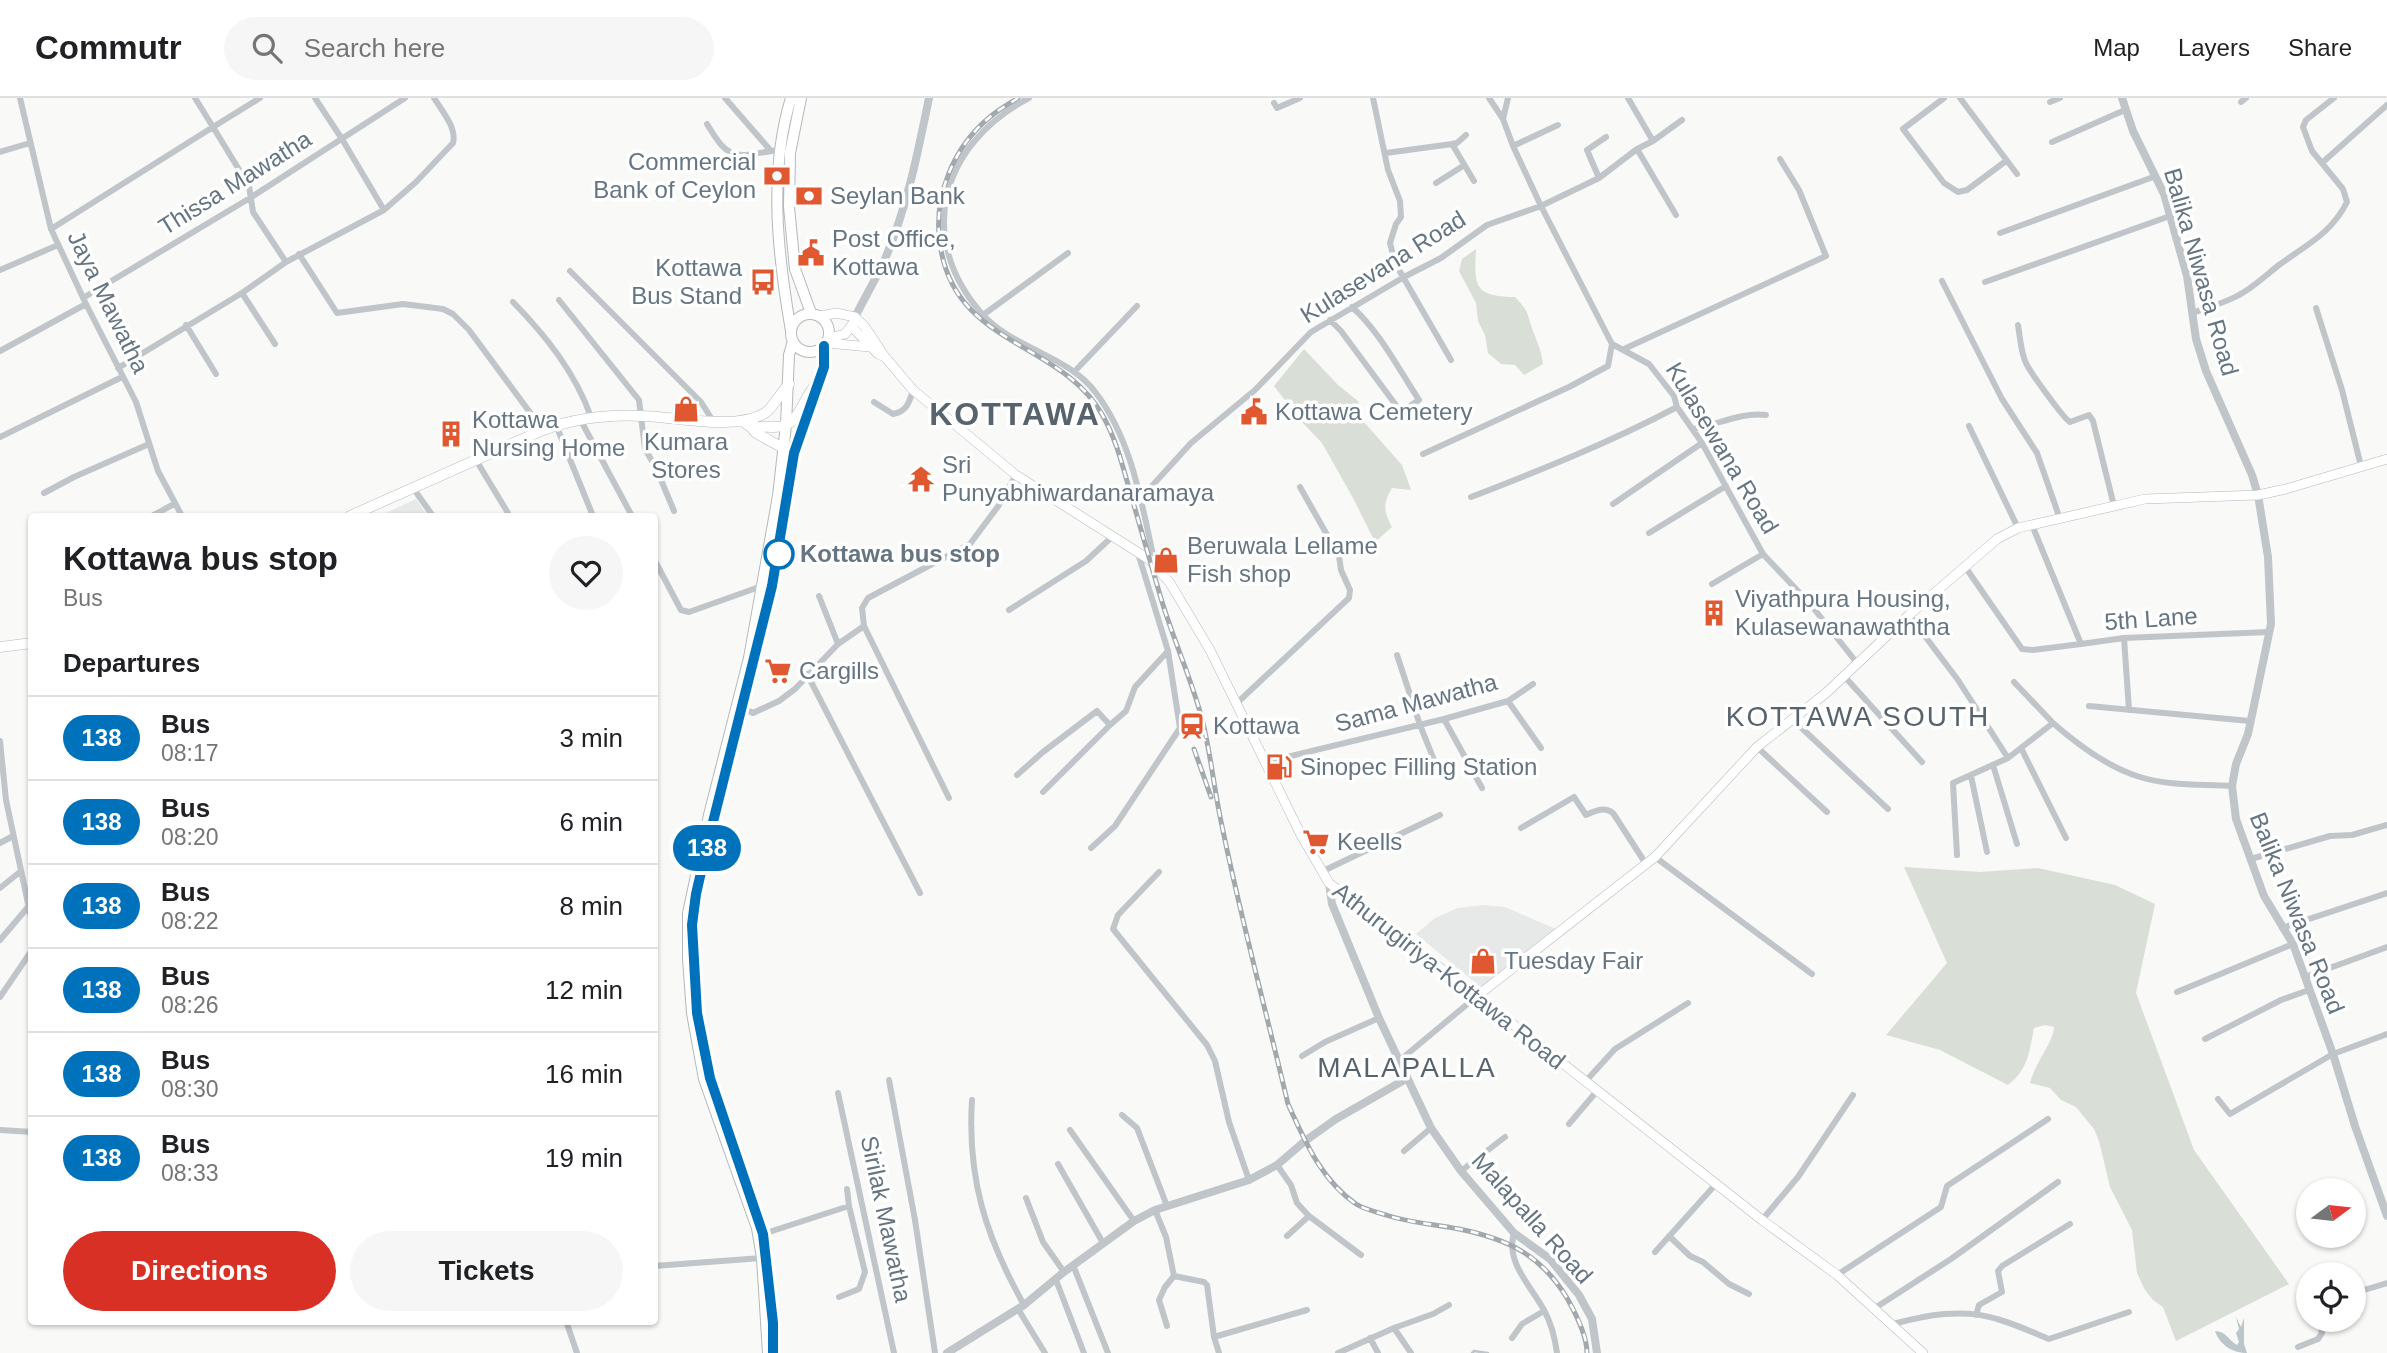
<!DOCTYPE html>
<style>
:root{--surface:#fff;--page:#f6f6f6;--text:#202124;--muted:#757577;--line:#e0e0e0;--accent:#d93025}
body{margin:0;font-family:Arial,sans-serif;background:var(--page);color:var(--text);height:100vh;display:flex;flex-direction:column;font-size:26px;white-space:nowrap}
*{box-sizing:border-box;margin:0}
p{font-size:23px;color:var(--muted)}
.icon{flex:none;width:38px;height:38px;fill:none;stroke:currentColor;stroke-width:2;stroke-linecap:round;stroke-linejoin:round}
.map{position:relative;flex:1;overflow:hidden}
.drawer{position:absolute;left:28px;top:415px;width:630px;height:812px;display:flex;flex-direction:column;background:var(--surface);border-radius:7px;box-shadow:0 2px 5px #0004}
.drawer>*{flex:none}
.badge{padding:0 14px;border-radius:23px;font-size:24px;line-height:46px}
.needle{width:46px;rotate:75deg}
.fabs{position:absolute;left:2296px;top:1080px;display:grid;gap:14px}
.fabs a{display:grid;place-items:center;width:70px;height:70px;border-radius:50%;background:var(--surface);box-shadow:0 2px 5px #0004;font-size:35px}
.map>.badge{position:absolute;translate:-50% -50%;box-shadow:0 0 0 4px #fff}
h2{padding:0 35px;font-size:26px;line-height:63px}
.round{display:grid;place-items:center;flex:none;width:74px;height:74px;border-radius:37px;background:var(--page)}
.head{display:flex;align-items:center;justify-content:space-between;height:119px;padding:0 35px}
h1{font-size:33px;font-weight:700;line-height:52px}
.primary-button{display:flex;gap:14px;margin-top:auto;padding:14px 35px}
.primary-button a{flex:1;height:80px;border-radius:42px;background:var(--accent);color:#fff;font-size:28px;font-weight:700;line-height:80px;text-align:center}
.primary-button a+a{background:var(--page);color:var(--text)}
ul{padding:0;list-style:none}
li{display:flex;align-items:center;gap:21px;height:84px;padding:0 35px;border-top:2px solid var(--line)}
li div{flex:1}
li b{display:block;font-size:26px}
li em{font-style:normal}
li .badge{min-width:77px;font-weight:700;text-align:center}
header{display:flex;align-items:center;gap:42px;box-sizing:border-box;height:98px;padding:0 35px;background:var(--surface);border-bottom:2px solid var(--line)}
header strong{font-size:33px}
nav{display:flex;gap:38px;margin-inline-start:auto;font-size:24px}
.search{width:490px;height:63px;background:var(--page);display:flex;align-items:center;gap:18px;box-sizing:border-box;padding:0 24px;border-radius:38px;color:var(--muted);font-size:26px}
.map>svg:first-child{display:block}
</style>
<header>
<strong>Commutr</strong>
<div class="search"><svg class="icon" aria-label="search" viewBox="0 0 24 24"><circle cx="10" cy="10" r="6"/><path d="M15 15l6 6"/></svg>Search here</div>
<nav><a>Map</a><a>Layers</a><a>Share</a></nav>
</header>
<div class="map">
<svg width="2387" height="1255" viewBox="0 0 2387 1255">
<rect width="100%" height="100%" fill="#f9f9f7"/>
<path fill="#e7e8e8" d="M416,401L428,418H379Z
M1483,807L1505,809L1558,832L1483,891L1416,836L1435,820L1458,810Z"/>
<path fill="#d9ded6" d="M1476,151C1474,189 1474,198 1515,199C1530,215 1526,214 1533,233C1538,246 1541,252 1543,266L1524,277L1515,267L1501,266L1488,255L1485,237L1478,223L1476,205L1459,173L1462,161Z
M1304,251L1338,287L1358,303L1363,323L1402,367L1411,392L1392,390C1383,405 1383,413 1392,429L1375,444L1353,400L1322,345L1302,324L1274,288Z
M1904,769L1980,774L2038,770L2115,787L2155,806L2136,895L2194,1052L2289,1186L2176,1243L2163,1209L2153,1202L2145,1192L2137,1175L2132,1132L2110,1089L2099,1043L2094,1031L2076,1009L2061,1002L2050,990L2030,985C2035,965 2054,943 2054,929L2045,927L2034,930C2029,954 2029,970 2008,987L1940,952L1886,937L1947,865Z"/>
<path fill="#bac6ca" d="M2236,1219L2241,1229L2244,1220V1246L2247,1255C2234,1255 2220,1248 2215,1233C2226,1233 2228,1242 2237,1247L2239,1244L2236,1235L2239,1231Z"/>
<g fill="none" stroke-linecap="round" stroke-linejoin="round">
<path stroke="#bac6ca" stroke-width="2.5" d="M1472,1255L1474,1253L1488,1255"/>
<g stroke="#b3b9bd" stroke-width="10">
<path id="secondary" d="M821,218L836,215L855,219L865,229L885,259L913,292L935,310L1016,377L1150,462L1170,485L1210,552L1301,737L1329,785L1477,898L1762,1122L1837,1177L1923,1255
M852,229L878,256L885,259
M829,240L845,236L854,224
M827,245L870,249
M1477,898L1655,759L1757,649L1826,595L1909,517L1997,441L2018,430L2145,401L2258,397L2286,391L2387,361"/>
</g>
<g stroke="#b4b9bd" stroke-width="11">
<path id="primary" d="M744,324L752,330C762,326 775,332 786,327C802,319 804,297 817,286
M752,330L756,335L783,350
M350,418L543,332C576,320 608,316 643,318C679,319 734,333 765,315C773,310 781,294 789,286
M0,549L32,545"/>
</g>
<g stroke="#b4b8bc" stroke-width="12">
<path id="trunk" d="M791,0C768,75 778,158 791,233
M801,0L790,55L789,109L795,171L811,215
M791 235a19 19 0 1 1 38 0a19 19 0 1 1-38 0Z
M758,543L779,456L794,355L824,269V248
M768,1255L762,1160L757,1130L704,981L692,915L688,861V815L709,717L749,560L778,398L786,327L789,257L793,243"/>
</g>
<path stroke="#c0c5c9" stroke-width="6" d="M20,0L51,131L86,206L136,304L158,373L182,418
M260,0L213,29L249,88L253,114L286,164
M315,0L342,41L384,112
M725,0L771,53L781,52
M1029,0C941,46 914,140 983,217C1013,250 1069,258 1096,295C1133,344 1142,408 1155,466
M1373,0L1388,72L1400,103L1401,119L1396,126L1390,145L1395,165L1451,262
M1489,0L1503,21
M1508,0L1503,21L1513,48L1541,108L1612,246L1649,266L1674,298L1677,309L1702,345L1763,456L1811,507L1857,565
M1628,0L1653,43
M1944,0L1903,31L1944,85L1958,94L1967,92L2006,63
M1960,0L2017,76
M2050,4L2060,0
M2241,4L2246,0
M1274,5L1277,10L1300,0
M707,26C728,61 733,60 771,53
M2052,44L2125,12
M1452,46L1474,83
M1513,48L1558,27
M1637,51L1676,117
M0,54L30,45
M1386,55L1452,46L1457,45L1466,37
M2323,64L2387,7
M1599,80L1587,52L1606,39
M1436,85L1463,68
M51,131L213,29L195,0
M2000,135L2156,78
M299,156L337,215L403,206L443,211L453,216L469,232L543,332
M0,172L58,147
M570,173L701,304L713,323
M1942,183L2002,301L2037,355L2060,421
M1985,184L2170,118
M242,195L275,246
M83,200L250,100L405,0
M559,202L639,302L645,351L656,370L674,413
M513,204C546,238 575,274 591,319
M2316,210L2342,292L2361,368
M2193,215C2208,209 2225,205 2239,197C2254,189 2266,177 2279,167C2306,147 2331,136 2347,104L2343,91L2312,53L2303,29L2306,22L2334,0
M983,217L1068,155
M1330,222L1341,233L1401,314L1419,302C1398,270 1380,234 1352,209
M186,227L216,276
M2018,227C2020,239 2021,255 2026,265C2030,274 2064,321 2070,324L2089,317L2093,323L2114,408
M1624,251L1826,158L1799,92L1780,61
M0,253L86,206
M118,270L242,195L286,164L384,112L416,84L453,45C457,30 442,13 434,0
M1074,274L1137,208
M874,304L893,316C907,313 909,305 913,292
M580,321L632,418
M556,327L593,418
M1969,328L2018,430
M1693,331C1718,327 1739,314 1766,317
M0,339L122,279
M1423,356L1569,289L1608,268L1612,246
M476,362L508,415
M413,390L433,418
M44,395L74,379L149,346
M1471,399C1541,372 1611,344 1677,309
M1141,400L1191,345L1255,292L1311,234L1404,179L1441,160L1487,127L1541,108L1599,80L1637,51L1653,43L1682,22
M1613,406L1702,345
M152,418L174,406
M2032,427L2081,546L2124,540L2269,534
M1649,435L1726,388
M654,461L681,512L689,514L762,488
M1966,470L2022,551L2033,552L2081,546
M1712,486L1763,456
M819,498L838,546
M1009,512L1086,463L1113,438
M1909,517L1958,582L2008,660
M864,528L862,510L868,500L970,446L999,407L1016,377
M2124,540L2129,612
M1397,557L1420,627L1440,677
M807,576L920,795
M1844,578L1922,664
M2014,584L2053,625
M1508,603L1541,650
M1237,605L1349,500L1350,492L1341,472L1339,458L1300,389
M2089,608L2250,623
M743,610L753,615L779,603L795,591L838,546L864,528L949,700
M1444,621L1482,690
M1792,621L1888,711
M0,643L6,702L32,824
M1757,649L1827,714
M2021,650L2066,740
M1266,664L1444,621L1508,603L1533,586
M1993,667L2017,746
M1017,677L1043,654L1097,613L1110,627L1126,613L1135,589L1168,553L1138,455
M1971,678L1987,754
M1043,694L1110,627
M1521,730L1574,699L1586,717C1595,713 1604,708 1613,715L1646,766
M0,745L13,738
M1091,750L1115,728L1180,630L1168,553
M1957,757L1953,685L2008,660L2053,625C2078,647 2107,669 2140,679C2168,688 2202,686 2232,688
M1655,759L1812,876
M2251,761L2330,738L2352,737L2387,727
M1159,774L1118,817L1113,831L1207,947L1215,963L1229,1024L1249,1082
M1321,774L1440,717
M0,790L21,773
M2282,830L2387,795
M0,842L28,809
M2305,879L2387,849
M2177,894L2293,846
M0,899L32,852
M2205,941L2281,902L2309,892
M1302,958L1325,944L1379,920
M1399,963L1477,898
M889,982L915,1122L935,1255
M1585,984L1615,951L1688,905
M838,995L894,1255
M2218,1001L2230,1016L2333,956L2387,936
M972,1002C967,1081 986,1139 1024,1207
M1122,1017L1137,1030L1167,1108
M1569,1026L1597,993
M0,1032L32,1034
M1070,1032L1134,1123
M1404,1053L1431,1030
M1058,1066L1103,1145
M1277,1067L1291,1087L1297,1105L1309,1118L1361,1157
M1461,1073L1505,1039
M847,1091L849,1108
M1026,1100L1043,1144L1064,1174
M1155,1112L1166,1139L1174,1178
M1762,1122L1798,1079L1853,997
M1514,1135C1505,1164 1531,1188 1544,1212C1551,1225 1555,1240 1557,1255
M763,1136L849,1108L865,1174L859,1191L839,1199
M1287,1138L1309,1118
M1669,1138L1690,1158L1703,1164L1729,1186L1749,1196
M1655,1154L1716,1086
M1073,1167L1108,1255
M654,1168L762,1160
M1837,1177L1941,1109L1947,1088L2048,1021
M1174,1178L1204,1184L1207,1187L1214,1239L1219,1255
M1056,1182L1084,1255
M2354,1195L2387,1185
M1875,1210L1951,1161L2058,1084
M1018,1211L1045,1255
M1976,1217L1979,1207L2002,1194L1998,1173L2002,1168L2070,1126
M566,1223L577,1255
M1893,1226C1926,1217 1963,1210 1997,1221C2015,1226 2032,1234 2049,1241L2129,1214
M1167,1228L1159,1202L1165,1189L1174,1178
M1394,1230L1411,1255
M1214,1239L1307,1212
M1370,1240L1378,1255
M1512,1240L1522,1226L1544,1213
M2298,1249L2318,1241L2322,1235L2319,1222
M1338,1255L1394,1230L1433,1216L1449,1207"/>
<path stroke="#c0c5c9" stroke-width="8" d="M2122,0L2133,33L2164,96L2187,178L2196,241L2206,273L2252,377L2258,397L2268,459L2271,526L2248,636L2236,666L2232,688L2236,721L2264,798L2293,846L2333,956L2355,1028L2387,1118
M855,219C865,199 876,181 885,161C907,110 918,54 929,0
M1329,785L1332,806L1379,920L1431,1030L1461,1073L1514,1135L1550,1161L1579,1197L1592,1221L1597,1255
M947,1255L1024,1207L1064,1174L1134,1123L1155,1112L1249,1082L1277,1067L1305,1043L1336,1021L1406,981"/>
<use href="#secondary" stroke="#fff" stroke-width="9"/>
<use href="#primary" stroke="#fff" stroke-width="10"/>
<use href="#trunk" stroke="#fff" stroke-width="10"/>
<g stroke="#a2a9ae" stroke-width="5">
<path id="rail" d="M1018,0C1009,6 998,12 990,19C953,49 933,99 940,146C954,249 1061,242 1103,318C1118,345 1124,374 1133,404C1142,435 1151,466 1160,497C1172,539 1191,579 1202,621C1211,656 1214,692 1222,728C1241,821 1266,913 1288,1006C1305,1043 1321,1082 1356,1106C1364,1111 1376,1114 1386,1117C1410,1125 1434,1126 1459,1131C1508,1141 1541,1157 1567,1200C1576,1216 1587,1237 1587,1255
M1194,651L1211,699"/>
</g>
<use href="#rail" stroke="#fff" stroke-width="2.5" stroke-dasharray="8" stroke-linecap="butt"/>
</g>
<g fill="none" stroke-linecap="round" stroke-linejoin="round">
<g stroke="#fff" stroke-width="16">
<path id="line" d="M773,1255V1225L763,1136L710,980L697,915L692,827L696,796L708,744L772,488L794,355L824,269V248"/>
</g>
<use href="#line" stroke="#0072bc" stroke-width="10"/>
</g>
<defs>
<g id="bank-bare" transform="scale(2.1)"><path d="M-6-4H6V4H-6ZM0-2.3a2.3 2.3 0 1 0 0 4.6a2.3 2.3 0 1 0 0-4.6Z" fill="#e05830" stroke="#fff" stroke-width="2.5" paint-order="stroke"/></g>
<g id="civic-bare" transform="scale(2.1)"><path d="M-.6-6.5H3V-4.5H.6V-3L4-1V1h2V6H-6V1h2V-1L-.6-3ZM-1.2 2.5V6h2.4V2.5Z" fill="#e05830" stroke="#fff" stroke-width="2.5" paint-order="stroke"/></g>
<g id="bus-bare" transform="scale(2.1)"><path d="M-5-6H5V4H4V6H2V4H-2V6H-4V4H-5ZM-3.5-4V0h7V-4ZM-3.5 1.2v1.5H-2V1.2ZM2 1.2v1.5H3.5V1.2Z" fill="#e05830" stroke="#fff" stroke-width="2.5" paint-order="stroke"/></g>
<g id="shop-bare" transform="scale(2.1)"><path d="M-5-2.5h2.3a2.7 3.5 0 0 1 5.4 0H5L5.5 6h-11ZM-1.5-2.5h3a1.5 2.3 0 0 0-3 0Z" fill="#e05830" stroke="#fff" stroke-width="2.5" paint-order="stroke"/></g>
<g id="building-bare" transform="scale(2.1)"><path d="M-4-6H4V6H1V3H-1V6H-4ZM-2.5-4.3h1.7v1.8h-1.7ZM.8-4.3h1.7v1.8H.8ZM-2.5-1h1.7V.8h-1.7ZM.8-1h1.7V.8H.8Z" fill="#e05830" stroke="#fff" stroke-width="2.5" paint-order="stroke"/></g>
<g id="temple-bare" transform="scale(2.1)"><path d="M0-6L5-2H3V0L6.5 2.5H4V6H1.5V3h-3V6H-4V2.5H-6.5L-3 0V-2H-5Z" fill="#e05830" stroke="#fff" stroke-width="2.5" paint-order="stroke"/></g>
<g id="supermarket-bare" transform="scale(2.1)"><path d="M-6-5.5h2.5l.6 2H6L4.5 2H-2.5L-4.4-4H-6ZM-1.5 3.2a1.3 1.3 0 1 0 .1 0ZM3 3.2a1.3 1.3 0 1 0 .1 0Z" fill="#e05830" stroke="#fff" stroke-width="2.5" paint-order="stroke"/></g>
<g id="station-bare" transform="scale(2.1)"><path d="M-3-6H3Q5-6 5-4V2Q5 4 3 4L4.5 6H3L1.5 4h-3L-3 6H-4.5L-3 4Q-5 4-5 2V-4Q-5-6-3-6ZM-3.5-4v3h7v-3ZM-3.5 1v1.5H-2V1ZM2 1v1.5H3.5V1Z" fill="#e05830" stroke="#fff" stroke-width="2.5" paint-order="stroke"/></g>
<g id="fuel-bare" transform="scale(2.1)"><path d="M-5.5-6h7V0h2V4h1.3V-2.5L3-4.5l.8-.8L6-3V5H2.5V1h-1V6h-7ZM-4.2-4.7v3.2H.2V-4.7Z" fill="#e05830" stroke="#fff" stroke-width="2.5" paint-order="stroke"/></g>
</defs>
<g fill-rule="evenodd">
<use href="#bank-bare" x="777" y="78"/>
<use href="#bank-bare" x="809" y="98"/>
<use href="#civic-bare" x="811" y="155"/>
<use href="#bus-bare" x="763" y="184"/>
<use href="#shop-bare" x="686" y="311"/>
<use href="#civic-bare" x="1254" y="314"/>
<use href="#building-bare" x="451" y="336"/>
<use href="#temple-bare" x="921" y="381"/>
<use href="#shop-bare" x="1166" y="462"/>
<use href="#building-bare" x="1714" y="515"/>
<use href="#supermarket-bare" x="778" y="573"/>
<use href="#station-bare" x="1192" y="628"/>
<use href="#fuel-bare" x="1279" y="669"/>
<use href="#supermarket-bare" x="1316" y="744"/>
<use href="#shop-bare" x="1483" y="863"/>
</g>
<circle fill="#fff" stroke="#0072bc" stroke-width="3.5" cx="779" cy="456" r="14"/>
<g text-anchor="middle" stroke-width="7" stroke-linejoin="round" paint-order="stroke">
<g font-size="24" fill="#657581" stroke="#fff" text-anchor="start">
<text x="756" y="72" text-anchor="end">Commercial<tspan x="756" dy="28">Bank of Ceylon</tspan></text>
<text x="830" y="106">Seylan Bank</text>
<text x="832" y="149">Post Office,<tspan x="832" dy="28">Kottawa</tspan></text>
<text x="742" y="178" text-anchor="end">Kottawa<tspan x="742" dy="28">Bus Stand</tspan></text>
<text x="1275" y="322">Kottawa Cemetery</text>
<text x="472" y="330">Kottawa<tspan x="472" dy="28">Nursing Home</tspan></text>
<text x="686" y="352" text-anchor="middle">Kumara<tspan x="686" dy="28">Stores</tspan></text>
<text x="942" y="375">Sri<tspan x="942" dy="28">Punyabhiwardanaramaya</tspan></text>
<text x="1187" y="456">Beruwala Lellame<tspan x="1187" dy="28">Fish shop</tspan></text>
<text x="1735" y="509">Viyathpura Housing,<tspan x="1735" dy="28">Kulasewanawaththa</tspan></text>
<text x="799" y="581">Cargills</text>
<text x="1213" y="636">Kottawa</text>
<text x="1300" y="677">Sinopec Filling Station</text>
<text x="1337" y="752">Keells</text>
<text x="1504" y="871">Tuesday Fair</text>
</g>
<g font-size="24" fill="#657581" stroke="#fff">
<text transform="translate(235 85) rotate(-32)" y="8">Thissa Mawatha</text>
<text transform="translate(1383 169) rotate(-32)" y="8">Kulasevana Road</text>
<text transform="translate(2201 174) rotate(74)" y="8">Balika Niwasa Road</text>
<text transform="translate(108 204) rotate(64)" y="8">Jaya Mawatha</text>
<text transform="translate(1722 350) rotate(59)" y="8">Kulasewana Road</text>
<text transform="translate(2151 521) rotate(-4)" y="8">5th Lane</text>
<text transform="translate(1416 605) rotate(-15)" y="8">Sama Mawatha</text>
<text transform="translate(2297 815) rotate(68)" y="8">Balika Niwasa Road</text>
<text transform="translate(1449 878) rotate(38)" y="8">Athurugiriya-Kottawa Road</text>
<text transform="translate(1532 1120) rotate(48)" y="8">Malapalla Road</text>
<text transform="translate(886 1121) rotate(78)" y="8">Sirilak Mawatha</text>
</g>
<g font-size="24" font-weight="bold" fill="#657581" stroke="#fff" text-anchor="start">
<text x="800" y="464">Kottawa bus stop</text>
</g>
<g font-size="28" letter-spacing="2" fill="#57636d" stroke="#fff">
<text x="1858" y="628">KOTTAWA SOUTH</text>
<text x="1407" y="979">MALAPALLA</text>
</g>
<g font-size="32" font-weight="bold" letter-spacing="2" fill="#57636d" stroke="#fff">
<text x="1015" y="327">KOTTAWA</text>
</g>
</g>
</svg>
<div class="fabs">
<a><svg class="needle" viewBox="-14 -14 28 28"><path d="M0-13l5 13h-10z" fill="#e53935"/><path d="M0 13l5-13h-10z" fill="#757577"/></svg></a>
<a><svg class="icon" aria-label="locate" viewBox="0 0 24 24"><circle cx="12" cy="12" r="6"/><path d="M12 2v4M12 18v4M2 12h4M18 12h4"/></svg></a>
</div>
<b class="badge" style="left:707px;top:750px;background:#0072bc;color:#fff">138</b>
<section class="drawer">
<div class="head"><div><h1>Kottawa bus stop</h1><p>Bus</p></div><a class="round"><svg class="icon" aria-label="heart" viewBox="0 0 24 24"><path d="M12 20l-8-8c-3-5 5-10 8-4 3-6 11-1 8 4z"/></svg></a></div>
<h2>Departures</h2>
<ul>
<li><span class="badge" style="background:#0072bc;color:#fff">138</span><div><b>Bus</b><p>08:17</p></div><em>3 min</em></li>
<li><span class="badge" style="background:#0072bc;color:#fff">138</span><div><b>Bus</b><p>08:20</p></div><em>6 min</em></li>
<li><span class="badge" style="background:#0072bc;color:#fff">138</span><div><b>Bus</b><p>08:22</p></div><em>8 min</em></li>
<li><span class="badge" style="background:#0072bc;color:#fff">138</span><div><b>Bus</b><p>08:26</p></div><em>12 min</em></li>
<li><span class="badge" style="background:#0072bc;color:#fff">138</span><div><b>Bus</b><p>08:30</p></div><em>16 min</em></li>
<li><span class="badge" style="background:#0072bc;color:#fff">138</span><div><b>Bus</b><p>08:33</p></div><em>19 min</em></li>
</ul>
<div class="primary-button"><a>Directions</a><a>Tickets</a></div>
</section>
</div>
